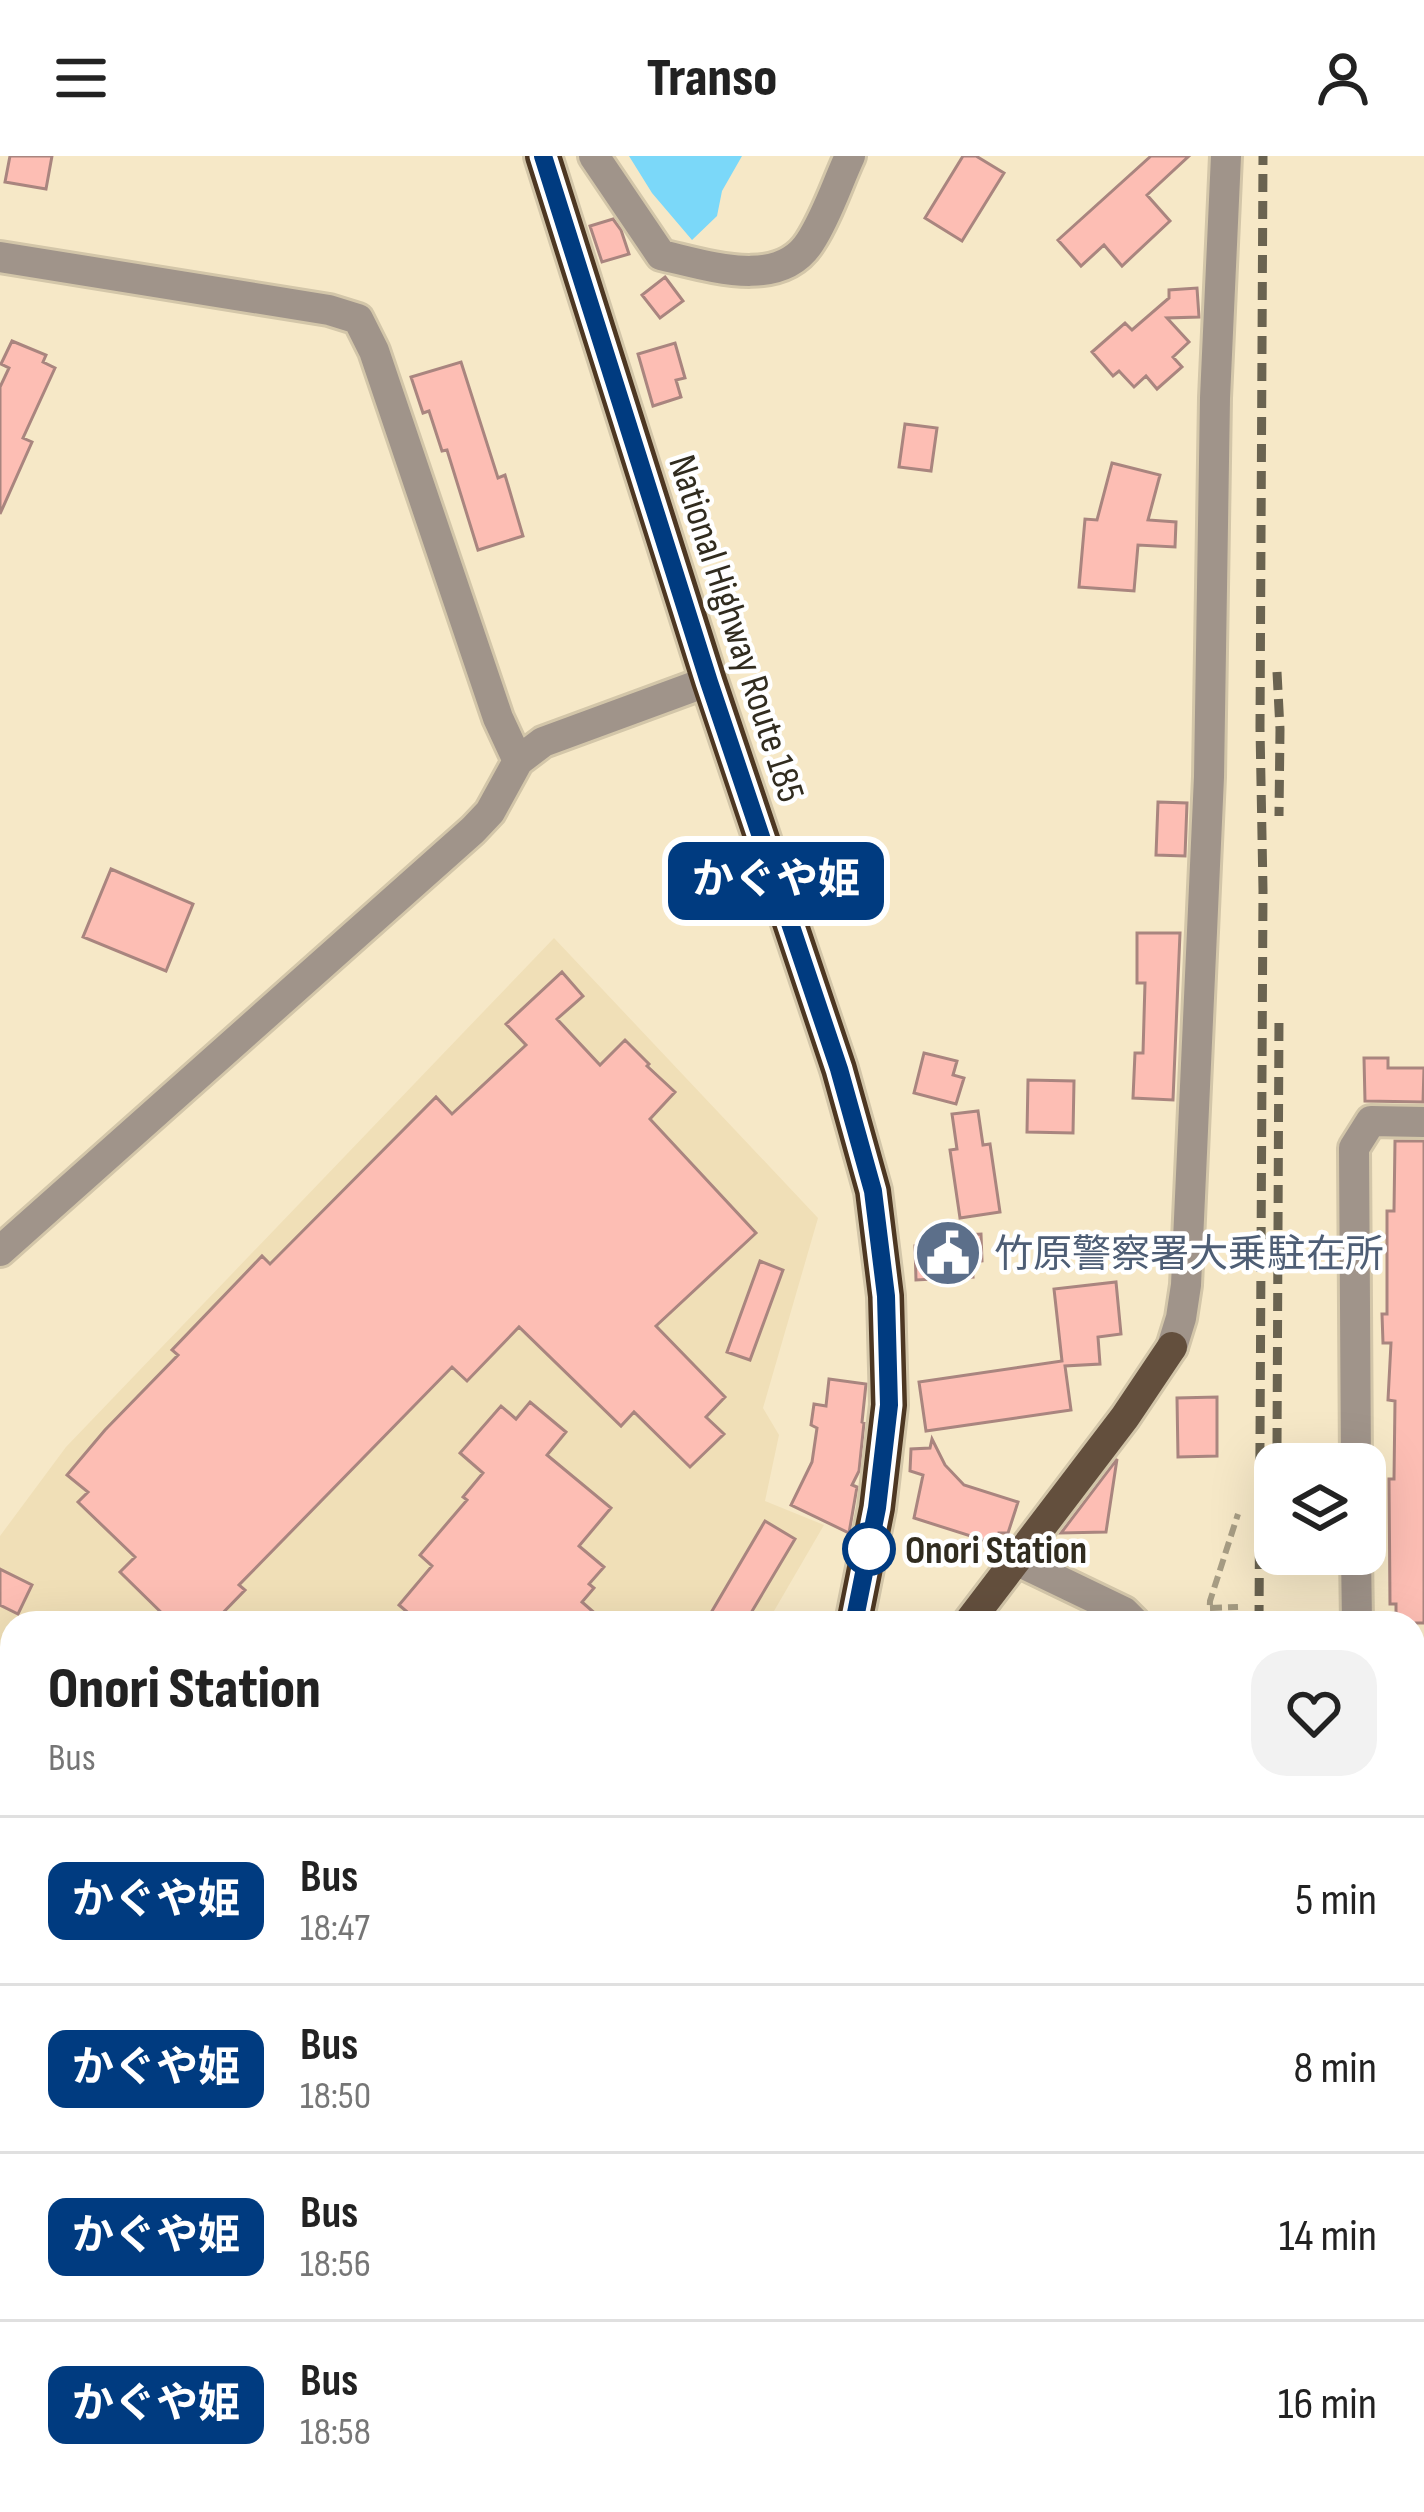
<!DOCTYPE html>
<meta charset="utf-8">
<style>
:root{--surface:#fff;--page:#f2f2f2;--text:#222;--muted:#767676;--line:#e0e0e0}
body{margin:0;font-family:"Sofia Sans Condensed","Noto Sans JP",sans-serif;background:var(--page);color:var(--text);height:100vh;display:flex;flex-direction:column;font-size:45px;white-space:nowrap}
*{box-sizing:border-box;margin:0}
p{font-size:39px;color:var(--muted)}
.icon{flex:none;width:66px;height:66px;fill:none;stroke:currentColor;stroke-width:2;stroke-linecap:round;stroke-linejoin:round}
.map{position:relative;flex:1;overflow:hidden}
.panel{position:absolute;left:0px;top:1455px;width:1425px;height:903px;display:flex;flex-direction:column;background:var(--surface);border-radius:36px 36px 0 0;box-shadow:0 12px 48px #0002}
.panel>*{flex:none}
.badge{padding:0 24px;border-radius:18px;font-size:42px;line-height:78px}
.tools{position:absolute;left:1254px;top:1287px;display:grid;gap:24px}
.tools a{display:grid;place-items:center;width:132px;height:132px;border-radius:24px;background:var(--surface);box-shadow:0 12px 48px #0002;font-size:60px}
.map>.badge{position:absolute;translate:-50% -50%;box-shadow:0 0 0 6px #fff}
.round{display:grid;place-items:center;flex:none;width:126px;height:126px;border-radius:36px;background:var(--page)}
.summary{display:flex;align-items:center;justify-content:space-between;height:204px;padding:0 48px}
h1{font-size:57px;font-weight:800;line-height:90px}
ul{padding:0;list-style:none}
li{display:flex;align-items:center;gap:36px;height:168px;padding:0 48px;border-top:3px solid var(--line)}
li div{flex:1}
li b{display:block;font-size:45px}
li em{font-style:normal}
li .badge{min-width:132px;font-weight:700;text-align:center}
header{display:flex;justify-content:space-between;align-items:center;height:156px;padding:0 48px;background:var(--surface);font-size:54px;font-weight:800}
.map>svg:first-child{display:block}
</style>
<header><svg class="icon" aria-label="menu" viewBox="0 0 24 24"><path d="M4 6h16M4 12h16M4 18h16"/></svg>Transo<svg class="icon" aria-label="person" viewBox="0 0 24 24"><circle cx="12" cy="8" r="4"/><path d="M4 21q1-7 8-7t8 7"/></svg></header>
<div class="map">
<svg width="1424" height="2356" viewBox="0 0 1424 2356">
<rect width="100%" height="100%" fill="#f6e8c7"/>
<path fill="#f0dfb7" d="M554,782L818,1062L763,1252L779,1279L765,1345L824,1369L767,1467H12V2346H220L212,2356H0V1380L66,1291Z"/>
<path fill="#7bd8f9" d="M629,0H742L722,35L717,60L692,84L652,37Z"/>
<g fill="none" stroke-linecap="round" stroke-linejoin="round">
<path stroke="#7bd8f9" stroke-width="57" d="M1413,2300L1424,2296
M1096,2356L1157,2346"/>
</g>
<path fill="#fdbeb4" stroke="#a9857f" stroke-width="3" d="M10,0H52L46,33L5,26Z
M963,0H976L1004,17L962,85L925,62Z
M1151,0H1189L1147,39L1170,65L1122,110L1104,89L1081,110L1058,84Z
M613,63L621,74L629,98L602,106L590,70Z
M665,121L683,145L660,162L642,139Z
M1197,132L1199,161L1167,162L1189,186L1173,201L1182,211L1157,233L1146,220L1134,231L1119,215L1113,220L1092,196L1125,167L1132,174L1169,142V134Z
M12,185L46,199L43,206L55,212L23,282L32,286L0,358V231L9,212L1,208Z
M675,187L685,222L676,224L681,241L653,250L638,198Z
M461,206L498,322L505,319L523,380L478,394L447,294L442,295L429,255L423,257L411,221Z
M905,268L937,272L931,315L899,311Z
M1112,307L1160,319L1148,364L1176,366L1175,391L1138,389L1134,435L1079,431L1085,363L1097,364Z
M1158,646L1187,647L1185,700L1156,699Z
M111,713L193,748L166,815L83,781Z
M1137,777H1180L1173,944L1133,942L1135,897H1143L1145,827H1137Z
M562,816L583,840L557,863L600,909L625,884L649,908L647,910L675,936L650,963L756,1077L656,1170L725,1241L706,1261L724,1278L690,1311L634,1256L621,1270L519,1171L467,1225L452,1211L239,1429L245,1434L213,1467H172L120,1416L135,1401L78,1346L88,1336L67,1319L105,1274L178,1199L172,1194L262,1100L270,1108L436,941L452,958L526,889L506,868Z
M924,897L957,905L953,919L964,922L956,948L914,937Z
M1364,902H1388V912H1424L1423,946L1365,945Z
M1028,924L1074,925L1073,977L1027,976Z
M978,955L983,989L990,988L1000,1056L960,1062L950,994L957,993L952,958Z
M1395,985H1424V1467H1396V1448H1390L1389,1323H1394L1395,1245L1388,1244L1391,1187H1383L1382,1158H1387V1055H1394Z
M981,1078L982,1105L972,1106L973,1121L916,1124L915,1090L928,1089V1081Z
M760,1105L783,1114L750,1204L727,1196Z
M1116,1126L1121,1178L1098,1181L1100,1208L1065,1210L1071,1254L926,1275L919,1226L1062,1205L1054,1133Z
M829,1223L866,1228L862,1266L864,1267L859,1315L852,1329L857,1331L849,1377L791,1349L812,1306L817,1272L811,1269L814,1248L826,1250Z
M1217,1241V1300L1178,1301L1177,1242Z
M530,1246L566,1276L547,1299L611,1352L579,1390L604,1411L589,1428L594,1432L582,1446L606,1467H420L399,1449L432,1410L420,1399L467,1344L463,1341L483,1317L460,1297L501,1250L516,1263Z
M932,1283L945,1309L964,1329L1018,1346L1008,1377H999V1389L914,1362L923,1319L910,1315L911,1293L930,1292Z
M1117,1303L1106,1376L1061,1377Z
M765,1365L795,1383L745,1467H705Z
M0,1413L32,1429L18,1458L0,1449Z"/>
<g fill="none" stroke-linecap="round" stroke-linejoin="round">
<g stroke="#d3c6a9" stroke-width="36">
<path id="minor" d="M594,0L661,99C706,109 779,135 810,86C827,60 837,28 850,0
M0,101L329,154L358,163L374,195L498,562L518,605
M0,1095L473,674L490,656L518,605L543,586L709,525
M1172,1191L1181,1162L1186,1129L1209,621L1215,242L1226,0
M1356,1308L1354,992L1371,965L1424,966
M1356,1398L1357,1467
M1016,1404L1124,1456L1135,1467
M1413,1541L1424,1540
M1413,2049H1424
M1218,2346L1219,2356
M515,2356L518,2346
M843,2356L915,2346
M1386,2356L1411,2346"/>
</g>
<g stroke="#d3c6a9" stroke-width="36">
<path id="major" d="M968,1467L1125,1261L1172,1191"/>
</g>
<g stroke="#d3c6a9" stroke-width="42">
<path id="highway" d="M543,0L709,525L839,913L873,1035L886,1140L889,1249L877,1352L854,1467
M238,2356L246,2346"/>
</g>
<path stroke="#a79d84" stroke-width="6" stroke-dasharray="12 6" stroke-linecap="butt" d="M1294,1411H1304V1419
M1210,1452L1238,1451
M1209,1467L1210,1445L1238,1358"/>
<use href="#minor" stroke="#a0948a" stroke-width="30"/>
<use href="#major" stroke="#634f3d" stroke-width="30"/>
<use href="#highway" stroke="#4d3722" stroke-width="36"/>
<path stroke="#6a6350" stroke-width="9" stroke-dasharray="18 9" stroke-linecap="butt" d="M1277,516L1280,573L1279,660
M1277,1290L1279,858
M1259,1467L1263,734L1260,572L1263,0
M1274,2356V2346"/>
</g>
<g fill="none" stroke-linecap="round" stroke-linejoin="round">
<g stroke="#fff" stroke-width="27">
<path id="line" d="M543,0L709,526L839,913L873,1035L886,1140L889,1249L877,1352L854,1467"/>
</g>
<use href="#line" stroke="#003b80" stroke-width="18"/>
</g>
<defs>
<g id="civic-disc" transform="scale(3.45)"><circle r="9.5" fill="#5c6f8a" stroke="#fff"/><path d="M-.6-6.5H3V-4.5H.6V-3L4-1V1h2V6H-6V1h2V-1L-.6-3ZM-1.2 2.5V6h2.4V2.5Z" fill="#fff"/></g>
</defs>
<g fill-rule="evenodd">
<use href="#civic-disc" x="948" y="1097"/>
</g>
<circle fill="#fff" stroke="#003b80" stroke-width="6" cx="869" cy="1393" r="24"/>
<g text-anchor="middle" stroke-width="9" stroke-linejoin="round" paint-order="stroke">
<g font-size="39" fill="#312c1f" stroke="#fff">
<text transform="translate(738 472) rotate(72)" y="14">National Highway Route 185</text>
</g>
<g font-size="39" fill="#4e5e75" stroke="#fff" text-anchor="start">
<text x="994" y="1111">竹原警察署大乗駐在所</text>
</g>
<g font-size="39" font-weight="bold" fill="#312c1f" stroke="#fff" text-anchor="start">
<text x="905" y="1407">Onori Station</text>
</g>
</g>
</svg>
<div class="tools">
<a><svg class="icon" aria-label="layers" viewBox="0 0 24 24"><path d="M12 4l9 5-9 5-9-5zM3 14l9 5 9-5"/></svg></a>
</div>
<b class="badge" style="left:776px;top:725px;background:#003b80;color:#fff">かぐや姫</b>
<section class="panel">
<div class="summary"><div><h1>Onori Station</h1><p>Bus</p></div><a class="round"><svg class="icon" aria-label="heart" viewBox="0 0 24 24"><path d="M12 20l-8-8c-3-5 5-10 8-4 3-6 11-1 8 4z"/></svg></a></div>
<ul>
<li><span class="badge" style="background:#003b80;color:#fff">かぐや姫</span><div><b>Bus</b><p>18:47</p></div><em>5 min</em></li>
<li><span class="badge" style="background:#003b80;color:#fff">かぐや姫</span><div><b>Bus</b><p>18:50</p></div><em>8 min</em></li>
<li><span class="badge" style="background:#003b80;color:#fff">かぐや姫</span><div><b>Bus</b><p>18:56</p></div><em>14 min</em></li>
<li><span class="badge" style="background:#003b80;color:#fff">かぐや姫</span><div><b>Bus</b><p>18:58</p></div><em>16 min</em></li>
</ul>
</section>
</div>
